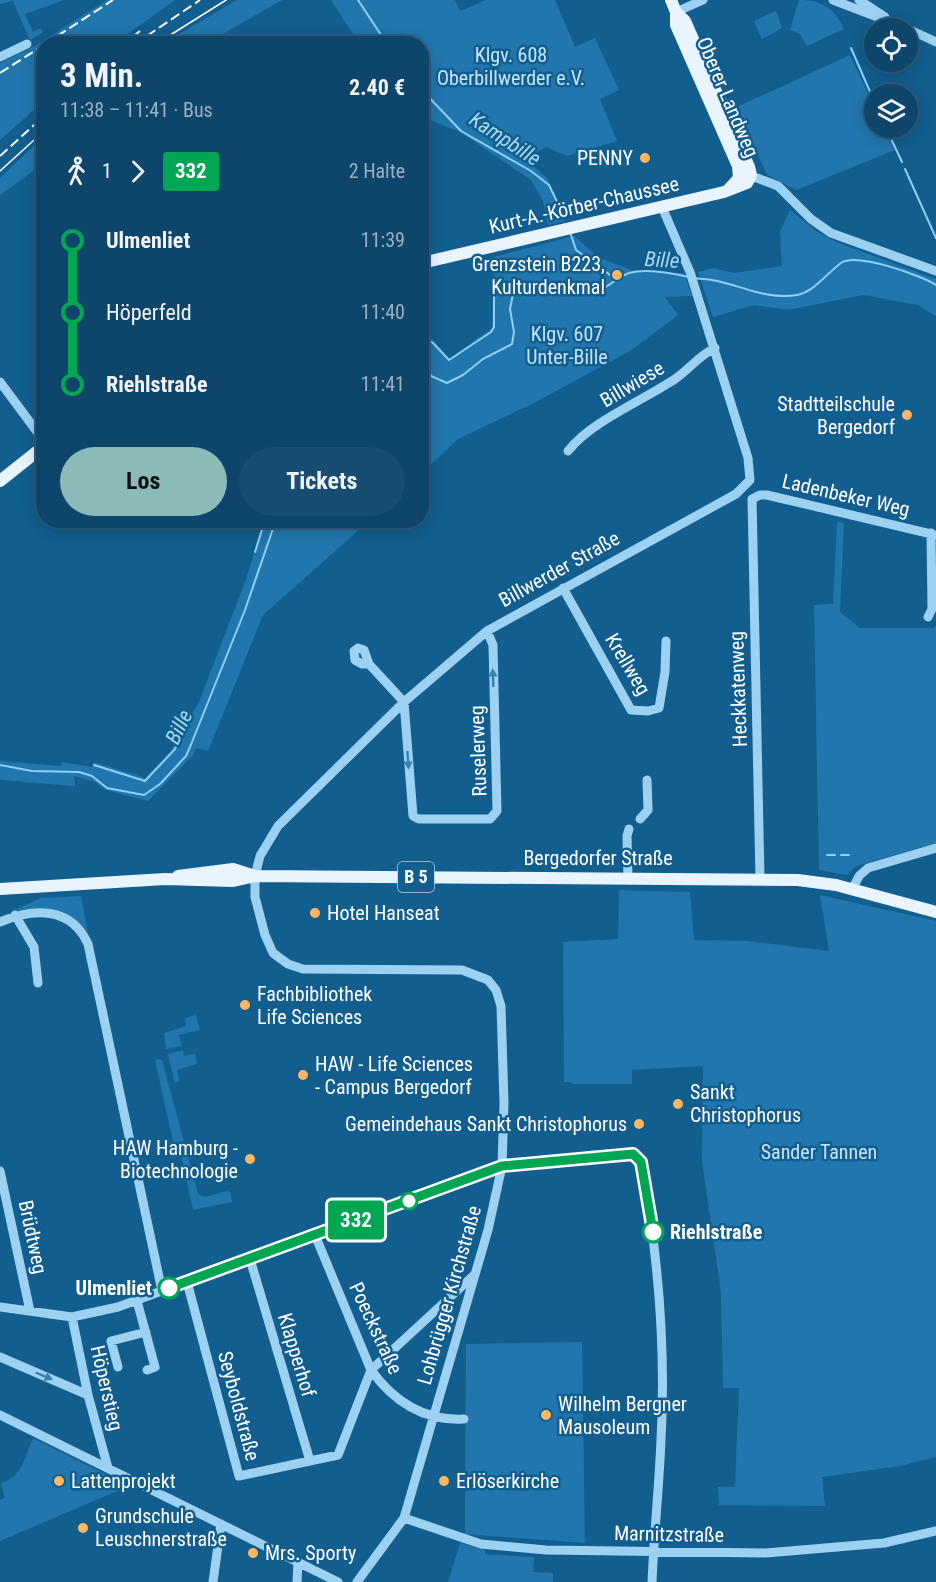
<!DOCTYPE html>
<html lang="de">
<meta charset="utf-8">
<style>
:root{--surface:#0e466b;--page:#174d71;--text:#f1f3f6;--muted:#9bb1c1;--line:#2e5e7e;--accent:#8bbbb9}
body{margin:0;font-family:"Roboto Condensed",sans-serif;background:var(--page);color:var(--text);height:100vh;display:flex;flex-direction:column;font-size:22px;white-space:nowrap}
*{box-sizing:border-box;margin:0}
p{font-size:20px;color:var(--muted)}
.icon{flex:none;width:33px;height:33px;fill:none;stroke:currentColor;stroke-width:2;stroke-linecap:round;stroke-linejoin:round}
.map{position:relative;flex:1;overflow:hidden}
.side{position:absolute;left:36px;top:36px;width:393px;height:492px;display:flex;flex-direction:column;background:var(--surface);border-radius:24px;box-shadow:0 3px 15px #0003,0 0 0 2px var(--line)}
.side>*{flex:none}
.badge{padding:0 12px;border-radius:4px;font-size:21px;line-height:39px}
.controls{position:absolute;left:864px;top:18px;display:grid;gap:12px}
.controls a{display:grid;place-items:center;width:54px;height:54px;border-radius:50%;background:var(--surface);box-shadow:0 3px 15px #0003,0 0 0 2px var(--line);font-size:30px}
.map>.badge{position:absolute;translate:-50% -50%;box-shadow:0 0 0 3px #fff}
.legs{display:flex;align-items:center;gap:9px;height:66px;padding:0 24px;font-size:20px}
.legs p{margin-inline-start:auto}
.head{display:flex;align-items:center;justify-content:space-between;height:102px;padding:0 24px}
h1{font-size:33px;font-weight:700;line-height:45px}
.primary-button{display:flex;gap:12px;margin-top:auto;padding:12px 24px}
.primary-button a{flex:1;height:69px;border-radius:36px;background:var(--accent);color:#111;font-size:24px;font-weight:700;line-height:69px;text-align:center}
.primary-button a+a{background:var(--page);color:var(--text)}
ul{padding:0 24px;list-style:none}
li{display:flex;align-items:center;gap:21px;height:72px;font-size:22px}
li i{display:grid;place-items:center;width:9px;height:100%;margin:0 8px;background:currentColor}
li i::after{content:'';width:15px;height:15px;margin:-8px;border:4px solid;border-radius:50%;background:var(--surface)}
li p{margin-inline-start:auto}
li:first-child i{background:linear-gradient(#0000 50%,currentColor 0)}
li:last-child i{background:linear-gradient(currentColor 50%,#0000 0)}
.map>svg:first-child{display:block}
</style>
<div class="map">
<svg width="936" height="1582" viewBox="0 0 936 1582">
<rect width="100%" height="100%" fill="#125e8f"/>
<path fill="#2177ad" d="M0,0H64L25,14L33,32L41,28L43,32L30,40L13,1L0,4Z
M107,0H175L115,43L44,44L43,102L0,140V63L33,47Z
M237,0H282L207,43H164Z
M331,0H455L460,11L486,0H555L575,47L595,38L619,90L600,99L617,141L567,156L546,147L525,159L548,179L565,221L548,225L543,201L531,180L460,132L432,121L422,114V44L359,43Z
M799,0C822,0 834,8 844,29L807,46L800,34L790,30Z
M776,11L782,28L762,39L754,21Z
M850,55L874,107V128H884L895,150L796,190L767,175L737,107Z
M43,137V164L0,195V178Z
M790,210L816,231L836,242L936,279V316L918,305L863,295L788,310L754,305L713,317L698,272L714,268L734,273L782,266L780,232Z
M574,236L599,258L637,272L684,273L692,296L665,297L678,315L630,351L534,403L458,439L422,473V335L434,341L449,359L492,328L494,257Z
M265,520L369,521L263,615L208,751L196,748L193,755L148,801L106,790L95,782L74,776L75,786L0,780V761L61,766L62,762L92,767L94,762L145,778L171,751L188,716H191L199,702L245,582Z
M837,522L844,523L840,612L860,628H934L936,625V843L856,866L847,875L819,870L814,605L833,604Z
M619,890L690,892L694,940L747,941L829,951L820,895L936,921V1457L900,1466L822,1477L825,1506L719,1505L718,1487H735L739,1388H723L721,1292L702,1161L703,1066L632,1070V1084H572L571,1082H564L563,942L618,939Z
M81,896L88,933C69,905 44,907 12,911L41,898Z
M196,1015L200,1030L179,1035L182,1046L166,1049L164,1033L186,1026L185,1018Z
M183,1050L184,1056L195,1054L197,1064L177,1070L179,1081L175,1083L168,1054Z
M158,1059L162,1060L166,1075L198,1194L205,1197L227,1191L230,1192L232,1202L193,1210L179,1145L174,1146L155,1060Z
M582,1342L585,1543L465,1534L466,1344Z
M33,1438L129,1486L0,1541V1500L5,1498L1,1483C23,1477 25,1456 33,1438Z
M460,1543L485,1550V1554L534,1557L533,1572L553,1573V1582H448Z"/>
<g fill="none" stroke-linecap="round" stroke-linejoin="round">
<path stroke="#8fcff5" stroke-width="2" d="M358,0L387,44
M851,48L874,101
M422,90L461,131L531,171L549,185L564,216
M886,128L902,162
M905,169L936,238
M571,235L576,250L617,280
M694,278C700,279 706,279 712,280C741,285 765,300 797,295C814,292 827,273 841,263C856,252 920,275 936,285
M422,336L433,343L449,360L491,332L494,327V280L503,281
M422,356L425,358L431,376L447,383L463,375L483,359L512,344L514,332L510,309L515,284C538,289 563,297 588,294C604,293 614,278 629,273C646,268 672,273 689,277
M255,552L265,520
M0,765L32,771L79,772L92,776L107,788L144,795L160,784L186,756L190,747L245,610L276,520
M94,765L145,781L175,749L188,719
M827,855H835
M841,855H849"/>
<path stroke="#9dd1f2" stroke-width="9" d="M833,0L906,28
M859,0L885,17
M676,12L703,0
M908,29L936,42
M0,57L27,44
M744,178H757L778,186L811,219L831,233L936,271
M0,382L44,441
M568,451C592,421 642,401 675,379C690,369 698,356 715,348
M563,588L631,710L648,711L659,708L665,672L666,641
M928,617L932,609L931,533
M369,664H362L355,660L354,651L358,648L364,650L369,664L404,702L413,816L419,819H490L497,811L493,645L487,631
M640,819L648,810L647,780
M628,878L627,836L629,829
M760,879L752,499L760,495H767L936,535
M852,890L859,876L868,868L936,848
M15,915L34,947L38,983
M0,922C33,908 71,906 88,944L162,1291
M0,1171L30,1311
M315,1235L371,1370C394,1402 424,1421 464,1419
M250,1259L310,1461
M187,1282L239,1476L338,1455L371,1370L473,1276
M137,1301L155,1367L147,1370
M0,1307L72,1317L118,1307L502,1166L633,1154L641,1162C658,1253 666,1348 661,1440C659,1487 654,1535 652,1582
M72,1317L88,1395L108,1468
M0,1357L88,1395
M118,1367L111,1341L146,1332
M0,1415L338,1582
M404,1518L481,1544L546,1550L766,1553L884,1543L936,1531
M213,1582L221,1524
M297,1582L298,1562
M357,1582L404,1518L488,1230L502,1166L504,1103L501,1006L496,990L488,980L462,970L303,969L288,964L273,953L265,935L255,897V876L260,856L278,826L404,702L487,631L736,494L750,480L748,458L690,272L662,207"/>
<path stroke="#e8f5ff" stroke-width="12" d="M676,12V25L738,166L739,178L728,190
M422,263L724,192L747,183L751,175L749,167L685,21L676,12L671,0
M0,481L44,446
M178,876L233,869L255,876
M0,889L165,879L233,881L255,876L798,880L836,885L936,912"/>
<path stroke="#fff" stroke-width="1.5" d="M156,44L226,0
M0,171L44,131"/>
<path stroke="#fff" stroke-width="2" stroke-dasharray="10 4.5" stroke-linecap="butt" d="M45,44L113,0
M123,44L140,31
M135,44L200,0
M0,73L44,45
M0,156L44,116"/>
</g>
<defs><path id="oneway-solid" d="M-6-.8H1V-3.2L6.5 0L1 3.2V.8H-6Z" transform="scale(1.5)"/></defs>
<g fill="#3c80ad">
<use href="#oneway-solid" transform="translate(493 678) rotate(-92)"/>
<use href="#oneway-solid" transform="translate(408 760) rotate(86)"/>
<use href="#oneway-solid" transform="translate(44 1376) rotate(23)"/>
</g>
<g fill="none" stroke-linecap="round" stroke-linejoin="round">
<g stroke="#fff" stroke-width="14">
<path id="line-1" d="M169,1288L502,1166L633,1154L641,1162L653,1232"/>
</g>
<use href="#line-1" stroke="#00a651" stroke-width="9"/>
</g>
<g fill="#ffb65e" stroke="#125e8f" stroke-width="2">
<circle cx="645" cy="158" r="6"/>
<circle cx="617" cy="275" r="6"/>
<circle cx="907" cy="415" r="6"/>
<circle cx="315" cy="913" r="6"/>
<circle cx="245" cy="1005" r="6"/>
<circle cx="303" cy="1075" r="6"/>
<circle cx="678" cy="1104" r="6"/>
<circle cx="639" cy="1124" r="6"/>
<circle cx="250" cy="1159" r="6"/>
<circle cx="546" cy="1415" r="6"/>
<circle cx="59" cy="1481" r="6"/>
<circle cx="444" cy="1481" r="6"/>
<circle cx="83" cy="1528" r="6"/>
<circle cx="253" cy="1553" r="6"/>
</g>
<g fill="#fff" stroke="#00a651" stroke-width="3">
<circle cx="409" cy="1201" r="8"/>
<circle cx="653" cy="1232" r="10"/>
<circle cx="169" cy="1288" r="10"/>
</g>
<g text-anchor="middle" stroke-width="5" stroke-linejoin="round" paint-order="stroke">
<rect fill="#125e8f" stroke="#b8cfdd" stroke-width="1.5" x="398" y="862" width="36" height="30" rx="4.5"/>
<g font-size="18" font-weight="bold" fill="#fff">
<text x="416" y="883">B 5</text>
</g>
<g font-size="20" fill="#c4e7fd" stroke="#125e8f">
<text x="511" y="62">Klgv. 608<tspan x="511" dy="23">Oberbillwerder e.V.</tspan></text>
<text x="567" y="341">Klgv. 607<tspan x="567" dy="23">Unter-Bille</tspan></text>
<text x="819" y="1159">Sander Tannen</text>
</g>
<g font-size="20" fill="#fff" stroke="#125e8f">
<text transform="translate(728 97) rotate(67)" y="7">Oberer Landweg</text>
<text transform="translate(584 205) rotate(-13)" y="7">Kurt-A.-Körber-Chaussee</text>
<text transform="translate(632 384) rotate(-31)" y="7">Billwiese</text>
<text transform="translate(846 495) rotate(13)" y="7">Ladenbeker Weg</text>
<text transform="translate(559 569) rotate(-29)" y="7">Billwerder Straße</text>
<text transform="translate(628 664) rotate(59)" y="7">Krellweg</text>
<text transform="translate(738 689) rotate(-92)" y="7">Heckkatenweg</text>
<text transform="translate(478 751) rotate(-92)" y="7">Ruselerweg</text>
<text x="598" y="865">Bergedorfer Straße</text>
<text transform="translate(33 1237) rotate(78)" y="7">Brüdtweg</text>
<text transform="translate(449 1295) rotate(-74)" y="7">Lohbrügger Kirchstraße</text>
<text transform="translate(376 1328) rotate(65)" y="7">Poeckstraße</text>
<text transform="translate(297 1355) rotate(73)" y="7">Klapperhof</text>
<text transform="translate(107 1388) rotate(77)" y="7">Höperstieg</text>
<text transform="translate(239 1406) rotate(75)" y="7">Seyboldstraße</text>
<text transform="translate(669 1534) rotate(1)" y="7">Marnitzstraße</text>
</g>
<g font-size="20" fill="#fff" stroke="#125e8f" text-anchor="start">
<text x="633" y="165" text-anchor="end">PENNY</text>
<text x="605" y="271" text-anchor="end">Grenzstein B223,<tspan x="605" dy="23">Kulturdenkmal</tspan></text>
<text x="895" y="411" text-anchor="end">Stadtteilschule<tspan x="895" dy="23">Bergedorf</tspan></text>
<text x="327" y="920">Hotel Hanseat</text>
<text x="257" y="1001">Fachbibliothek<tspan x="257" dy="23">Life Sciences</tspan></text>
<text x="315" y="1071">HAW - Life Sciences<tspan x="315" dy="23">- Campus Bergedorf</tspan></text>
<text x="690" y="1099">Sankt<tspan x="690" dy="23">Christophorus</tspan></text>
<text x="627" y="1131" text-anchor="end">Gemeindehaus Sankt Christophorus</text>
<text x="238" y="1155" text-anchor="end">HAW Hamburg -<tspan x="238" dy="23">Biotechnologie</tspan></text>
<text x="558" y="1411">Wilhelm Bergner<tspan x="558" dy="23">Mausoleum</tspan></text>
<text x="71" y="1488">Lattenprojekt</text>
<text x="456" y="1488">Erlöserkirche</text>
<text x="95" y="1523">Grundschule<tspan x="95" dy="23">Leuschnerstraße</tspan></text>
<text x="265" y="1560">Mrs. Sporty</text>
</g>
<g font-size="20" font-weight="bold" fill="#fff" stroke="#125e8f" text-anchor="start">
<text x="670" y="1239">Riehlstraße</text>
<text x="152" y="1295" text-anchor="end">Ulmenliet</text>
</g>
<g font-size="21" font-style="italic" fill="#a9dbf9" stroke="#125e8f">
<text transform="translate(505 139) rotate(33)" y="7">Kampbille</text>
<text transform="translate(662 260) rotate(3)" y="7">Bille</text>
<text transform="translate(179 727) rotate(-64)" y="7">Bille</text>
</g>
</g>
</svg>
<div class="controls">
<a><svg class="icon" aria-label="locate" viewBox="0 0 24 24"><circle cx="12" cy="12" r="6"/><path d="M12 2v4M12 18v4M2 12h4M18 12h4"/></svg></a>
<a><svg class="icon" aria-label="layers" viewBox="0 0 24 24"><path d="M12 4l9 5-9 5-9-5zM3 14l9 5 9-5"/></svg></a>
</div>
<b class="badge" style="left:356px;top:1220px;background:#00a651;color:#fff">332</b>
<section class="side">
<div class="head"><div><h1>3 Min.</h1><p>11:38 – 11:41 · Bus</p></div><b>2.40 €</b></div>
<div class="legs"><svg class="icon" aria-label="walk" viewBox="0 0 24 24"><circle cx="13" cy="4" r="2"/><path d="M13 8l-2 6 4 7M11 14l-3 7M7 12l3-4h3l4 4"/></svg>1<svg class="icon" aria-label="forward" viewBox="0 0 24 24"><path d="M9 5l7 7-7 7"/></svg><b class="badge" style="background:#00a651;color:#fff">332</b><p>2 Halte</p></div>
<ul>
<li><i style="color:#00a651"></i><b>Ulmenliet</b><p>11:39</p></li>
<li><i style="color:#00a651"></i><span>Höperfeld</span><p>11:40</p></li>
<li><i style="color:#00a651"></i><b>Riehlstraße</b><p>11:41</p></li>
</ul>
<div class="primary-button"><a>Los</a><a>Tickets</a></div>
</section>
</div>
